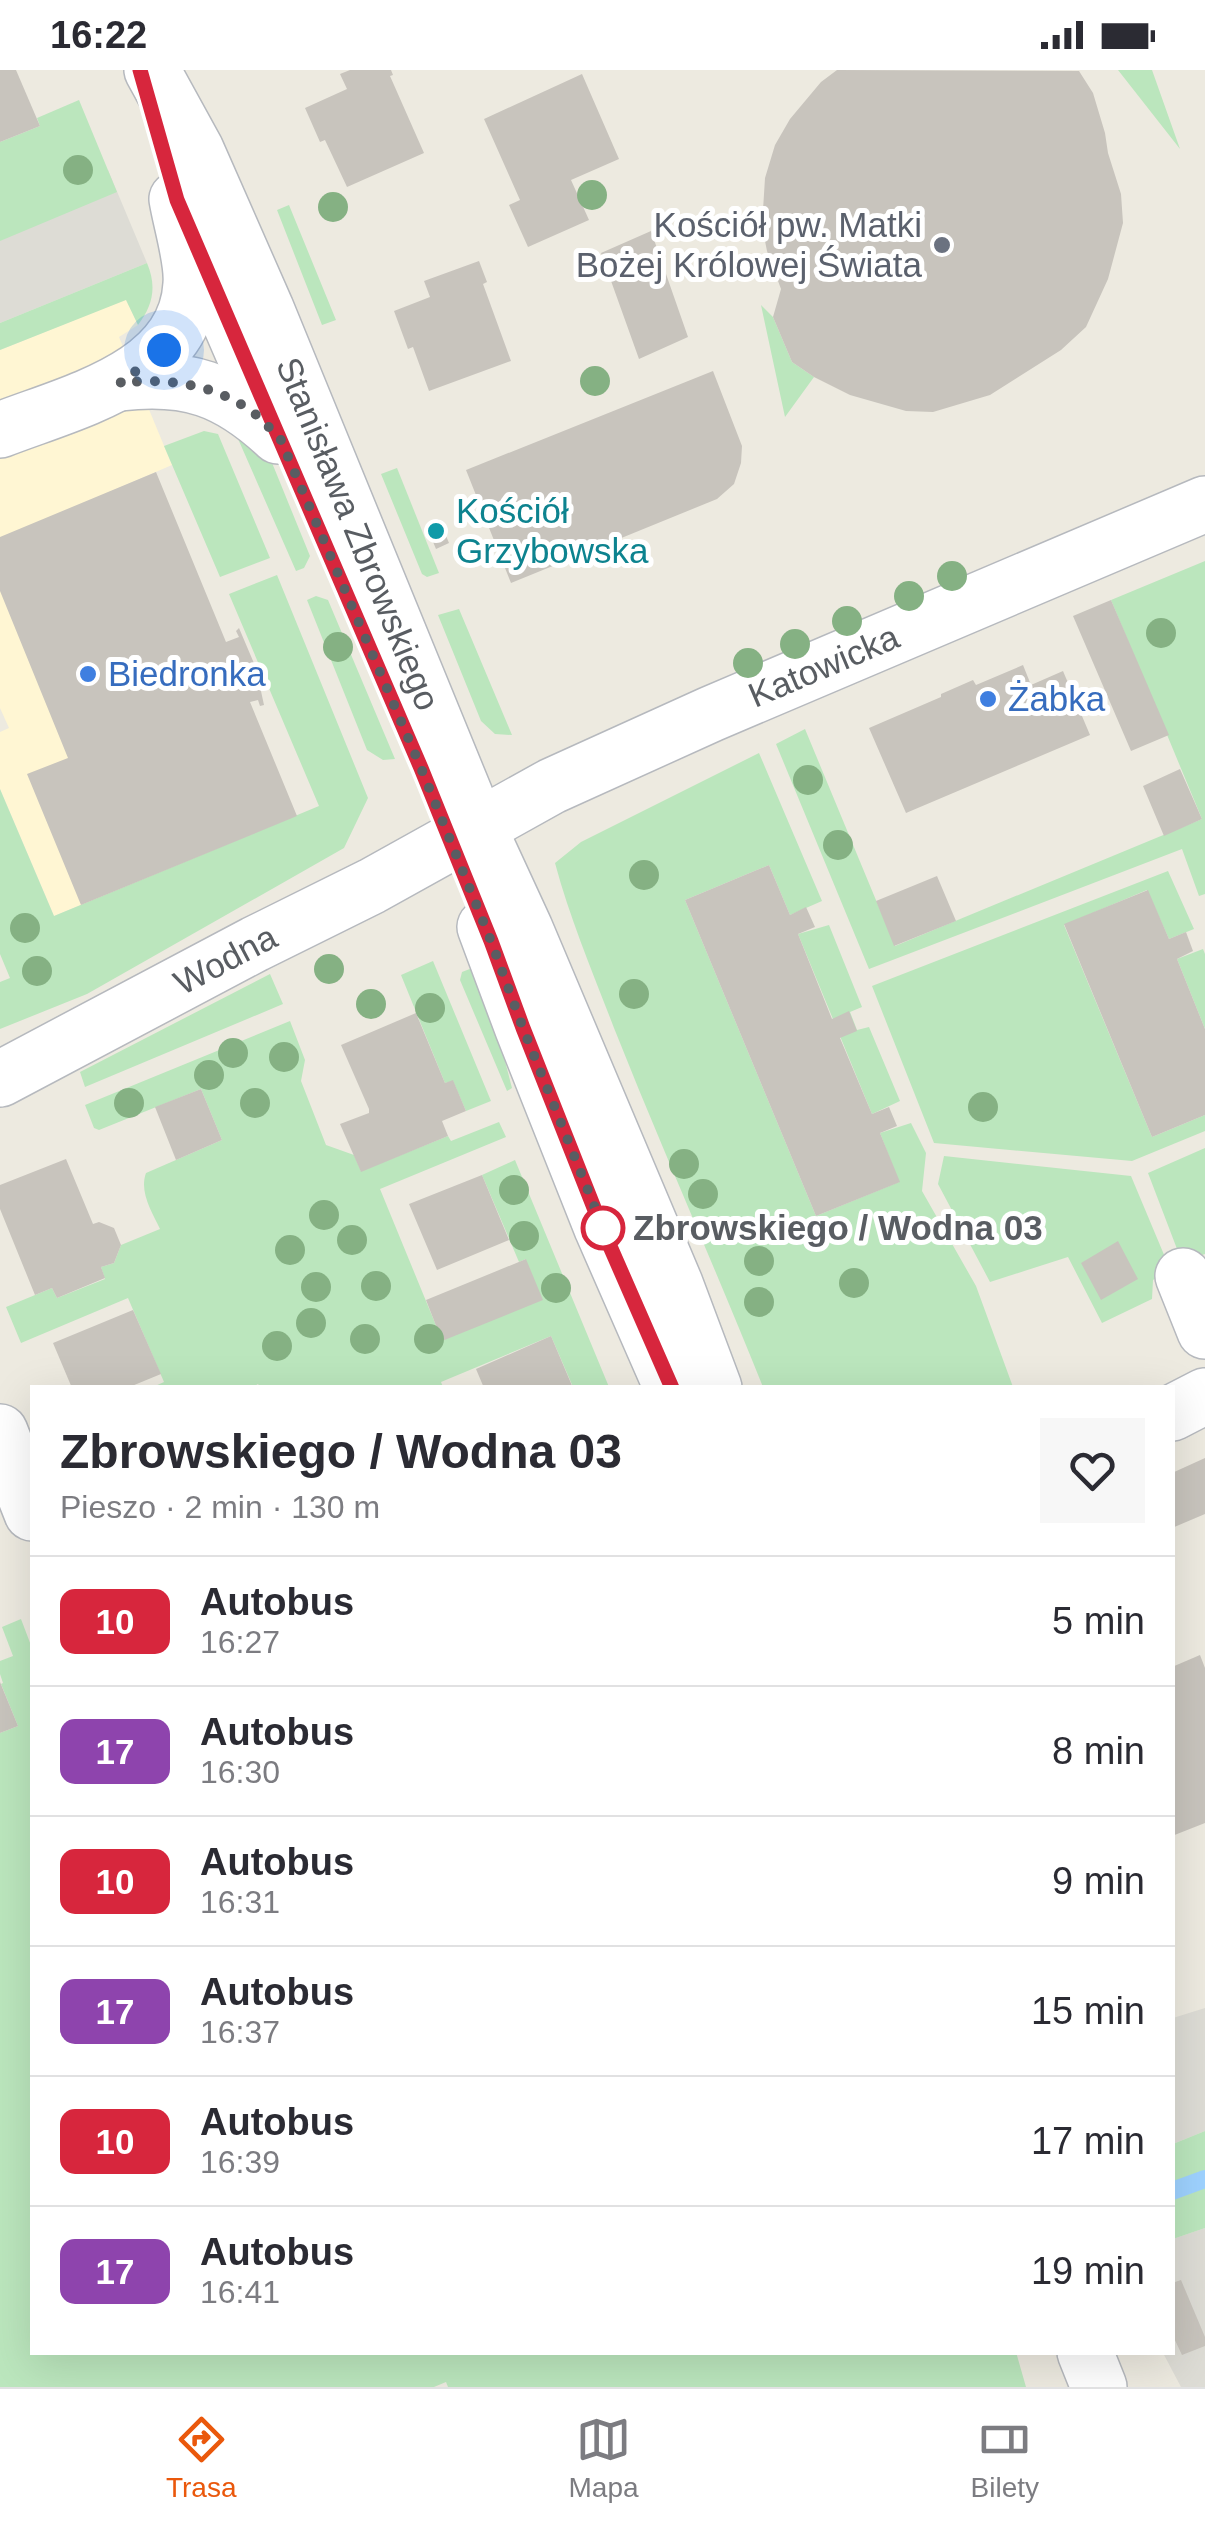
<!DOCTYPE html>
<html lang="pl">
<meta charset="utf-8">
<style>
:root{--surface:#fff;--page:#f7f7f7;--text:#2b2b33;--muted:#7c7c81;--line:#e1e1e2;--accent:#ea580c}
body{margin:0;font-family:Helvetica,sans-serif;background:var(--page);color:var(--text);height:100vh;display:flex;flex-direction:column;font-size:38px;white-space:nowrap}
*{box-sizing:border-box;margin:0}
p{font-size:32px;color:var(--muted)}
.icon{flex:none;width:55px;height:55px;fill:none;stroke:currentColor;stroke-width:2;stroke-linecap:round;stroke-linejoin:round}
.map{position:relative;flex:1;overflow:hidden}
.details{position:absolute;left:30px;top:1315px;width:1145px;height:970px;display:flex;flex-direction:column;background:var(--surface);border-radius:0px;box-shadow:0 10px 40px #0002}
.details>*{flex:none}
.badge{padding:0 20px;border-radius:15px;font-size:35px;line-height:65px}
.you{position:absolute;width:50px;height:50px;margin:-25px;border:8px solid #fff;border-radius:50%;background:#1a73e8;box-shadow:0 0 0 15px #1a73e833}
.map>.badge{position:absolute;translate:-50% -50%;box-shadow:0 0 0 5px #fff}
.round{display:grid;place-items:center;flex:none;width:105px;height:105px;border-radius:0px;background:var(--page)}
.head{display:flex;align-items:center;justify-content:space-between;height:170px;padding:0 30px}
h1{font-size:48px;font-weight:700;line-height:75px}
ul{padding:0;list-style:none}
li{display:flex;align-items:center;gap:30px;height:130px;padding:0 30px;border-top:2px solid var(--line)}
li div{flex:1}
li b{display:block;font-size:38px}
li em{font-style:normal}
li .badge{min-width:110px;font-weight:700;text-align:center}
.status{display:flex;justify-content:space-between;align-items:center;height:70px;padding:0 50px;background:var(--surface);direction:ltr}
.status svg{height:28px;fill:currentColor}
.tab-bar{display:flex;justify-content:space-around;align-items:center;height:140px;border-top:2px solid var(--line);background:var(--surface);font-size:28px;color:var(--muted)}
.tab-bar a{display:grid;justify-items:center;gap:5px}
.tab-bar .on{color:var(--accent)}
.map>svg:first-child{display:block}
</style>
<div class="status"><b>16:22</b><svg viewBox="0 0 49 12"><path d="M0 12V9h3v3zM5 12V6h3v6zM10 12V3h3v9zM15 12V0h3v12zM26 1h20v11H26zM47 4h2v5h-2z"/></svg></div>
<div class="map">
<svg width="1205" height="2317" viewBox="0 0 1205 2317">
<rect width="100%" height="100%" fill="#edeae0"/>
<path fill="#fff6d3" d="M126,229L138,255L119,267L172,395L72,438L216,780L54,846L0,719V662L9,658L0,638V280Z"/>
<path fill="#dddcd5" d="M108,100L147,193L0,253V144Z
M1205,1938V2061L1173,2074V1948Z
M1205,2158V2317H1181L1163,2283L1172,2282L1173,2169Z"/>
<path fill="#bbe6bd" d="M1118,0H1152L1180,79Z
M79,30L117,122L0,171V72L40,56L37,48Z
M289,135L336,250L322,255L277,140Z
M147,193C157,217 153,235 138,255L126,230L0,280V253Z
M761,235L773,247L792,292L814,307L785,347Z
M228,346L266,378L310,486L304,498L296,501Z
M204,361L218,364L270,488L220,507L164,376Z
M397,398L439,503L427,507L422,504L381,404Z
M1205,491V824L1199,826L1182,779L869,899L776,674L805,659L895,876L1202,749L1111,530Z
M277,505L368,728L344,778L87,924L0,959V912L10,908L0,884V719L54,846L319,736L229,524Z
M316,526L328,530L395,689L383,690L367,680L307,530Z
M459,539L512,665L495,664L481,651L438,545Z
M759,683L822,831L790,845L769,795L685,830L816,1146L899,1112L880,1063L911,1053L926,1083L922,1121L976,1216L1013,1317H763C715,1197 662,1079 614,958C593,903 570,849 555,793L581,772Z
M1168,801L1194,859L1169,869L1147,820L1064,855L1152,1067L1205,1045V1061L1132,1091L934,1073L872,916Z
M829,855L862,937L850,942L857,960L869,957L900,1031L872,1044L798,864Z
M1203,879L1205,884V959L1177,889Z
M433,891L491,1031L466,1041L453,1011L445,1013L401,905Z
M480,895L512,1018L507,1021L460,910L462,902Z
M270,904L283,934L85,1017L80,1002Z
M290,951L305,990L301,1011L326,1075L354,1085L361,1101L448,1066L451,1071L499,1052L506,1067L380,1119L442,1270L526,1189L519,1192L482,1105L515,1090L609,1317H573L551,1266L441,1312L443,1317L261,1318L258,1314L251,1318L153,1317L164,1312L128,1228L21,1273L6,1237L52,1218L57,1228L105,1209L101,1197L114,1193L121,1175L160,1159C152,1142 139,1122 146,1103L222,1070L201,1019L99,1060L94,1058L85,1035Z
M1205,1078V1184L1182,1192L1148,1103Z
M944,1086L1131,1106L1170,1199L1153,1210L1152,1229L1102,1253L1068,1187L990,1212L938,1114Z
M21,1549L32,1578V2282H1016L1026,2317H448L446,2312L434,2317H0V1663L18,1656L1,1614L3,1613L0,1604V1591L13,1586L2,1557Z
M1205,2061V2158L1173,2169V2074Z"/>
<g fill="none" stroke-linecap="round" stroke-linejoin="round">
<path stroke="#9ed2ff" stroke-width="18" d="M1172,2121L1205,2109"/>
</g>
<path fill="#c8c4bd" d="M0,0H16L40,56L0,72Z
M350,0H391L393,5L390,6L424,83L347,117L325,70L320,72L305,38L347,19L340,4Z
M837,0L1079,1L1093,23L1105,63L1108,83L1121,124L1123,153L1108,209L1086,257L1061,280L990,325L933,342L906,341L850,325L814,307L792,292L773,247L781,219L767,181L762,156L765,108L775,75L790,49L821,12Z
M582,4L619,89L571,110L589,150L528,177L509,135L520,130L484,49Z
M651,161L688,267L639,289L601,183Z
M479,191L487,212L483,214L511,291L429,321L413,277L408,279L394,241L430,227L424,211Z
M713,301L742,376L741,393L734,414L717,429L511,513L466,400Z
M156,402L226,572L239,567L236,561L239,558L256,598L264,635L260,636L258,630L250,632L297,746L81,835L27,704L68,688L0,521V467Z
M439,449L449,473L436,479L426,455Z
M1111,530L1169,665L1131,681L1073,546Z
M1023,595L1031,615L1063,601L1090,665L906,743L869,658L941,627V624L973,610L976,615Z
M1180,699L1202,749L1164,766L1143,716Z
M769,795L790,845L806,837L815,857L798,864L832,949L849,941L857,961L840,968L872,1044L889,1037L897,1056L880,1063L900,1112L816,1146L685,830Z
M937,806L956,851L894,876L876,831Z
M1148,820L1169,869L1186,862L1193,881L1177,889L1205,959V1045L1152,1067L1064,854Z
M416,943L445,1013L453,1010L466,1041L442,1051L448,1066L361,1102L340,1054L369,1043V1039L341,975Z
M201,1019L222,1070L176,1090L155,1037Z
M66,1089L93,1154L99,1152L114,1158L121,1175L114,1193L101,1197L105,1208L57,1228L52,1218L35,1225L0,1139V1115Z
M482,1105L509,1170L437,1200L409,1134Z
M1118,1171L1138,1209L1101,1230L1081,1193Z
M526,1189L543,1230L442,1271L426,1230Z
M133,1240L161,1304L127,1318H72L53,1273Z
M551,1266L573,1318H484L476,1299Z
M1205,1388V1444L1172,1458V1403Z
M1200,1585L1205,1598V1753L1172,1766V1597Z
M0,1612L18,1656L0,1663Z
M1181,2210L1205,2267V2276L1182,2285L1172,2264V2213Z"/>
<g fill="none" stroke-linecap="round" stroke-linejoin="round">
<g stroke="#b6b9be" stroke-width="58">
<g id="minor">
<path id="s1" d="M152,0L196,80L266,239L478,757L525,859L675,1214L714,1318"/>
<path d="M197,176L262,326"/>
<path d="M120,313C187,305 228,319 278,366"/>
<path d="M0,360C71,332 186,307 191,214C193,191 181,153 177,129"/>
<path d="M485,857L523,959L602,1158L672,1318"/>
<path id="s2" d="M0,1009L255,874L372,816L552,716L711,644L1205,434"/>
<path d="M1183,1206L1205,1261"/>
<path d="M1172,1343L1205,1326"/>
<path d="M0,1362L32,1443"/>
<path d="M1085,2282L1099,2317"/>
</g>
</g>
<use href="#minor" stroke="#fff" stroke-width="55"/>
</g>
<g fill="#85b183">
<circle cx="78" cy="100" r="15"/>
<circle cx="592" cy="125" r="15"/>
<circle cx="333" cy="137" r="15"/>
<circle cx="595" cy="311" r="15"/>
<circle cx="952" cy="506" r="15"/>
<circle cx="909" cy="526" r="15"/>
<circle cx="847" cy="551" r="15"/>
<circle cx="1161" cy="563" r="15"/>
<circle cx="795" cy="574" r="15"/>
<circle cx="338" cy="577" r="15"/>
<circle cx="748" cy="593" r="15"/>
<circle cx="808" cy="710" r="15"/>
<circle cx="838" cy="775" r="15"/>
<circle cx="644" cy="805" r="15"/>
<circle cx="25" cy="858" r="15"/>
<circle cx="329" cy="899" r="15"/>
<circle cx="37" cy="901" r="15"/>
<circle cx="634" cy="924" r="15"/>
<circle cx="371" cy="934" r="15"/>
<circle cx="430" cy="938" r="15"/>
<circle cx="233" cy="983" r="15"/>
<circle cx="284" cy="987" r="15"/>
<circle cx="209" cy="1005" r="15"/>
<circle cx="129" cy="1033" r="15"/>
<circle cx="255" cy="1033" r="15"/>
<circle cx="983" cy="1037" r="15"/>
<circle cx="684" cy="1094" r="15"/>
<circle cx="514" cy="1120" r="15"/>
<circle cx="703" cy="1124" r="15"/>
<circle cx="324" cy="1145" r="15"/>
<circle cx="524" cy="1166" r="15"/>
<circle cx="352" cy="1170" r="15"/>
<circle cx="290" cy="1180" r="15"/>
<circle cx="759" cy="1191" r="15"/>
<circle cx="854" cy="1213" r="15"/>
<circle cx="376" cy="1216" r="15"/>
<circle cx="316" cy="1217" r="15"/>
<circle cx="556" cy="1218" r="15"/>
<circle cx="759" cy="1232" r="15"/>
<circle cx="311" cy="1253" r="15"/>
<circle cx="365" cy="1269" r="15"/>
<circle cx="429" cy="1269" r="15"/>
<circle cx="277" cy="1276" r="15"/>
</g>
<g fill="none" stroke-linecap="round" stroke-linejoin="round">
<g stroke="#fff" stroke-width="22">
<path id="line" d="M140,0L177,130L421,698L491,871L523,958L602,1158L672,1318"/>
</g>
<use href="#line" stroke="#d7263d" stroke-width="15"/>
<path stroke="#595d62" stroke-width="10" stroke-dasharray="0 18" d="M164,280L120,313C165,308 211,313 250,340C261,348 270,359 280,368L421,698L491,871L523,958L603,1158"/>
</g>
<circle fill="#6b7280" stroke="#fff" stroke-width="4" cx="942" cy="175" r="10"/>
<circle fill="#0f9aa8" stroke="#fff" stroke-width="4" cx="436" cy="461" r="10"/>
<g fill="#3f7fe0" stroke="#fff" stroke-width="4">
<circle cx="88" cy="604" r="10"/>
<circle cx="988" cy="629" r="10"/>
</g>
<circle fill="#fff" stroke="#d7263d" stroke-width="5" cx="603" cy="1158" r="20"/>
<g text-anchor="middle" stroke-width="10" stroke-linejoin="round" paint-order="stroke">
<g font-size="35" fill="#5b616d" stroke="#fff" text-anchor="end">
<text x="922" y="167">Kościół pw. Matki<tspan x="922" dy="40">Bożej Królowej Świata</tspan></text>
</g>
<g font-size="35" fill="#0d838f" stroke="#fff" text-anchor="start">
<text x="456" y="453">Kościół<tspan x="456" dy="40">Grzybowska</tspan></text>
</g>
<g font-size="35" fill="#595d62" stroke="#fff">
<text dy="12" stroke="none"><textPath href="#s1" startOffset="508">Stanisława Zbrowskiego</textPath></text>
<text dy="12" stroke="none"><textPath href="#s2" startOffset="922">Katowicka</textPath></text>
<text dy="12" stroke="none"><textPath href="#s2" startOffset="255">Wodna</textPath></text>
</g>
<g font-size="35" fill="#366cbe" stroke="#fff" text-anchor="start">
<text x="108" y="616">Biedronka</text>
<text x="1008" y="641">Żabka</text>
</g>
<g font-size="35" font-weight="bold" fill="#595d62" stroke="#fff" text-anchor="start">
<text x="633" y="1170">Zbrowskiego / Wodna 03</text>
</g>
</g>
</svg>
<div class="you" style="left:164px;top:280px"></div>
<section class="details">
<div class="head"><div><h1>Zbrowskiego / Wodna 03</h1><p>Pieszo · 2 min · 130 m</p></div><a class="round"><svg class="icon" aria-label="heart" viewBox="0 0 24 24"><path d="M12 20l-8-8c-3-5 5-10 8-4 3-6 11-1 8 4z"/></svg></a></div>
<ul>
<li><span class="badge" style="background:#d7263d;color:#fff">10</span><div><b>Autobus</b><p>16:27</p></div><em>5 min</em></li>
<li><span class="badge" style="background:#8e44ad;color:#fff">17</span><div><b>Autobus</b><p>16:30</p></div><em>8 min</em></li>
<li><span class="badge" style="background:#d7263d;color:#fff">10</span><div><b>Autobus</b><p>16:31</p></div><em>9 min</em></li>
<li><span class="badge" style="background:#8e44ad;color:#fff">17</span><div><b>Autobus</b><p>16:37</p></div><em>15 min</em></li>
<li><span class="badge" style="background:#d7263d;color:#fff">10</span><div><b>Autobus</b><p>16:39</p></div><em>17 min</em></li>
<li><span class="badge" style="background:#8e44ad;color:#fff">17</span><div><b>Autobus</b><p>16:41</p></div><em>19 min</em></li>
</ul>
</section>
</div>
<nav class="tab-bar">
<a class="on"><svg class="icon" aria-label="directions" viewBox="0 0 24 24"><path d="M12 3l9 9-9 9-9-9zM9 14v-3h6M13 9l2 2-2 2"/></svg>Trasa</a>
<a><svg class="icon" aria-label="map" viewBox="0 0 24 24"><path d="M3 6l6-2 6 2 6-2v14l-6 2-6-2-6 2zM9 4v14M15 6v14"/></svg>Mapa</a>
<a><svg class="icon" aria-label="tickets" viewBox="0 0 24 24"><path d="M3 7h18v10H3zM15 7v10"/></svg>Bilety</a>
</nav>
